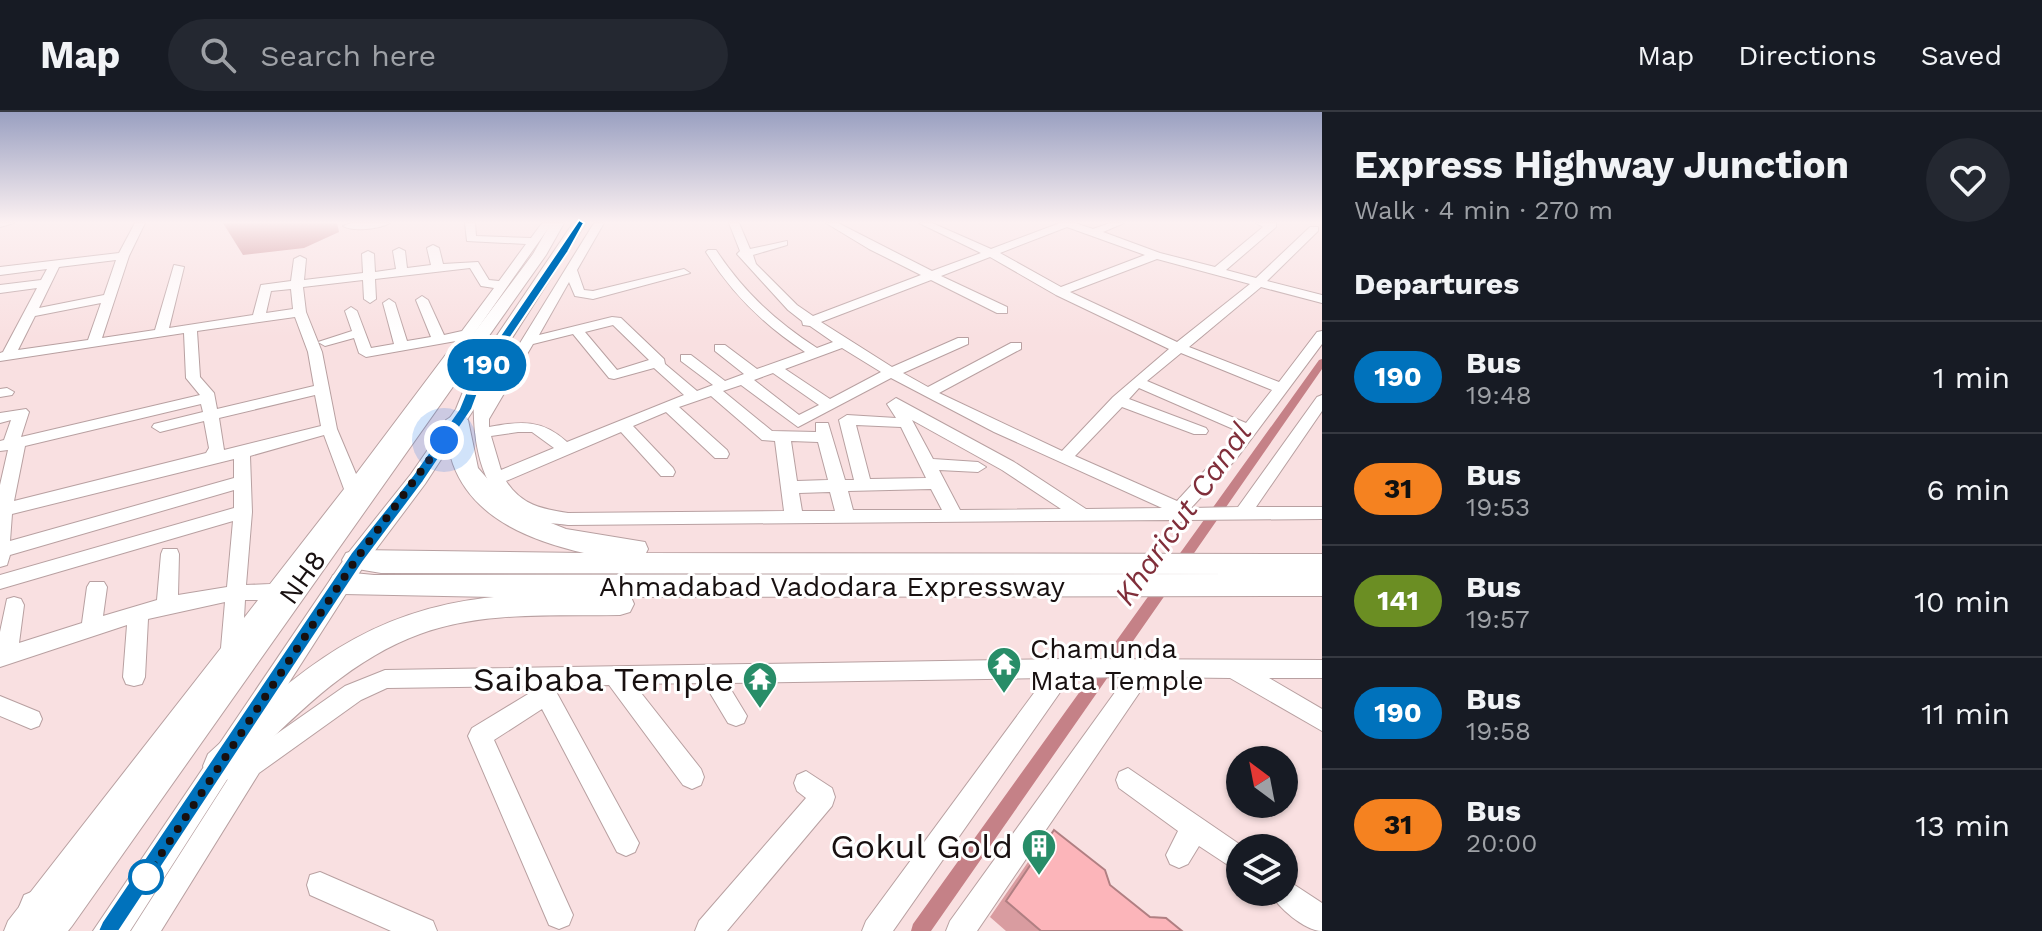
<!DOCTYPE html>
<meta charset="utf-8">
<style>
:root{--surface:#171b24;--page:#242831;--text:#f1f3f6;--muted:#9ea1a6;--line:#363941}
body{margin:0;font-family:"Work Sans",sans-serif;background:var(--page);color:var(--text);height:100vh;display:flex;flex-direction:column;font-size:30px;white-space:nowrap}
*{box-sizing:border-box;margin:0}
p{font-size:26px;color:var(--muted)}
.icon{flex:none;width:44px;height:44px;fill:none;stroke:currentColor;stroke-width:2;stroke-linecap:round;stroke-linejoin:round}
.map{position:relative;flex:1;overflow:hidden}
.details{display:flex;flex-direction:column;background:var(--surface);width:720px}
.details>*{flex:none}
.badge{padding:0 16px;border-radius:26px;font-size:28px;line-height:52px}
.needle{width:52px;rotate:328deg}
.tools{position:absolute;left:1226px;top:634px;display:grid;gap:16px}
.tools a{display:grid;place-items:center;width:72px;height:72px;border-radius:50%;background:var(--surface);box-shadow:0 2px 6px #0004;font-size:40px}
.you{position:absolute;width:40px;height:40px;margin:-20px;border:6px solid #fff;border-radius:50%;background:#1a73e8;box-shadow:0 0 0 12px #1a73e833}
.map>.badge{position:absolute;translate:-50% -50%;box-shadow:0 0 0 4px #fff}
h2{padding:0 32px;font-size:30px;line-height:72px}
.round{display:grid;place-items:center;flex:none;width:84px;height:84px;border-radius:42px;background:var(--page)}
.head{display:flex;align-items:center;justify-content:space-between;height:136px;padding:0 32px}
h1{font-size:38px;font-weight:700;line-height:60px}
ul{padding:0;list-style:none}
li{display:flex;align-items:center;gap:24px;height:112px;padding:0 32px;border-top:2px solid var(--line)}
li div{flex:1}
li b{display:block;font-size:30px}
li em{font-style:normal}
li .badge{min-width:88px;font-weight:700;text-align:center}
header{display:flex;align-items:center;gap:48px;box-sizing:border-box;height:112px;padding:0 40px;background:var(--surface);border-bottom:2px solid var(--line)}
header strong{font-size:38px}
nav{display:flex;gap:44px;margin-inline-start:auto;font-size:28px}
.search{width:560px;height:72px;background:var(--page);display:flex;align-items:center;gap:20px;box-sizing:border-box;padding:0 28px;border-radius:44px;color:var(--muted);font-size:30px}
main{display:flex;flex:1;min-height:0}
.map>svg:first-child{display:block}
</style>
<header>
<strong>Map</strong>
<div class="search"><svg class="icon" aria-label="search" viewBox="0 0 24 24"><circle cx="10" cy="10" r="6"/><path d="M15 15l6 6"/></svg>Search here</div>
<nav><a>Map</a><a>Directions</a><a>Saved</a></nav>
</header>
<main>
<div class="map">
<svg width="1322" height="819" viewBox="0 0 1322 819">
<rect width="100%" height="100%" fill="#f9e0e1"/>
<path fill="#c58187" d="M223,111H337L339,120L304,136L243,143Z"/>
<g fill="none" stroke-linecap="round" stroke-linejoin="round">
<path fill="#c58187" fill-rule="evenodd" d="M1322,247V257L1183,457H1173L1172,454L1173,451L1319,248Z
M1165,467L1170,468L1172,472L1170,476L931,819H911L913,812L1160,468Z"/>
<g stroke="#b8a0a1" stroke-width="2">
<path id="minor" d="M0,111H14L0,115Z
M135,111H145L129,144L102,226L155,218L174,153L184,155L169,216L253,203L261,173L291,169L294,147L300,144L306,147L304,168L363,161L362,142L368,139L374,142L375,160L396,157L393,139L399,136L405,139L407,156L431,153L427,136L433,133L439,136L443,152L478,150L489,168L499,169L526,132L467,129L465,111H475L476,124L531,126L542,111H552L402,324L35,819H4L8,809L221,536L225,490L148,507L145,565L142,572L134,574L126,572L123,565L127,513L0,555V520L7,487L14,485L21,487L24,493L19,531L82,511L87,475L90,470H104L107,475L103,504L157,488L161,442L163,437H177L179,442L178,483L227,475L233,409L0,477V463L234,396V378L10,443L7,453L0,455V373L8,338L0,339V329L4,328L11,308L0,311V301L26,297L29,300L21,325L200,283L186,266L184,221L0,249V241L3,240L37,176L0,181V173L41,168L47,157L0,163V155L119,141ZM116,148L104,183L39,196L59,155ZM470,156L481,174L494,176L462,219L444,223L428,188L422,184L416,188L431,225L407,229L395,191L389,187L383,191L394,232L371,236L357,199L351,195L345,199L352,219L318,230L325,234L354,226L359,241L366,245L456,229L356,362L337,317L322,240L306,200L303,175L363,168L364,187L370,191L376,187L375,167ZM291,177L293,197L266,201L271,179ZM101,191L88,228L18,238L35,204ZM295,205L308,240L314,274L217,297L214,281L200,265L197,219ZM315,283L321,314L224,338L219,306ZM201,292L203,300L154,312L152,315L160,320L204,309L209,336L206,341L14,389L25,334ZM324,323L344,377L270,472L246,473L252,400L250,344ZM234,347V366L10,429L12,402ZM245,488H258L244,506Z
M351,111H390C380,117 353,120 343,114Z
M594,111H604L577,158L584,178L593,179L684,157L690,161L593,187L575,184L569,170L539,223L612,205L621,206L664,247L665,252L697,279L713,273L681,249V243H691L725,269L744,262L715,239V233H725L757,257L805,240C764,213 732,182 706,140L708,138H716C743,179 775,209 817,236L833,230L810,214L803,213L802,209L788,198L737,142L740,139L729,111H739L750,137L787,129V133L753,143L756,152L797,193L813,204L921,163L869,137L826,111H838L932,159L981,141L919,111H932L991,137L1060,111H1075L1093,117L1110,111H1124L1103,120L1160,141L1215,155L1263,115L1256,111H1276V115L1226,158L1256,166L1310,115H1318V119L1267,169L1322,183V191L1261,175L1189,235L1279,270L1317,220L1322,219V232L1237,346L1191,396L1238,395L1317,285L1322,283V299L1256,395H1322V407L1185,408L1178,411L1171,408L568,413C554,411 538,411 524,405C477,383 472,322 474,277L476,274H486L488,283ZM1067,115L1145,143L1061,175L1000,141ZM990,145L1056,183L1169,237L1113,285L1062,339L939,281L1021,237V231H1011L928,275L903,261L968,232V226H958L892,255L821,210L931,168L997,201H1007V195L941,164ZM1157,147L1250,172L1177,230L1070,180ZM613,213L649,248L617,258L585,220ZM573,222L609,266L614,267L654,256L684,283L567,330C542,307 521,309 489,315V307L533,232ZM842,236L881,260L830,287L785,257ZM1181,241L1272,278L1246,311L1147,269ZM773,261L819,293L799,303L754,268ZM891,266L994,320L1162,396L1086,397L1014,350L896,286L887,292L896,306L847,303L839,308L854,368H845L828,311H816V320L772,319L723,279L741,273L798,315ZM1139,276L1240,320L1177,389L1075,344L1122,295L1194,322H1206L1208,319L1206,316L1129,287ZM711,284L762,328L775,329L784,399L568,401C542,397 521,393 506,369L621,320L661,364H673L675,360L673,356L633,314L666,300L715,346H727L729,342L727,338L679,295ZM912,308L1002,358L1061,397L960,398L939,358L978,360L986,355L978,350L933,347ZM856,313L901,315L926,366L870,367ZM518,320H532L554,336L501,358L491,324ZM791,329L818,330L828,368L797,369ZM931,377L942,398H853L848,379ZM830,380L835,399H802L799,381Z
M7,276L14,280L12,283L0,285V277Z
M1065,547L1322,548V566H1269L1322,597V619L1230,566L1150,565L977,819H946L950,809L1126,565L1070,566L893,819H862L866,809L1045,566L727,571L747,604L744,611L736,614L728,611L704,571L634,572L701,657L704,665L701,673L692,677L683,673L609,573L553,574L639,731L635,740L626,744L617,740L542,597L494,628L573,803L569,813L559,817L549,813L468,624L472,616L533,579L531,574L387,576L361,588L259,661L161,819H131L251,631L259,628L265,630L345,574L385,558Z
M0,584L39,600L42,607L39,614L31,617L0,604Z
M1128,656L1245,736H1240V761L1199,734L1188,752L1179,756L1170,752L1166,743L1178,719L1119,676L1116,668L1119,660Z
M806,659L832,676L835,685L832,694L727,819H695L699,809L806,686L797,679L794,671L797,663Z
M320,760L433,809L437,819H391L310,783L307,773L310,763Z
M1284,766L1322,791V819C1305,819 1277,795 1270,780H1284Z"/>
</g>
<g stroke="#b8a0a1" stroke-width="2">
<path id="major" d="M551,111H564L546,143L72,814L68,819H30L33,811L24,807L19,795L24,783L36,778L53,783L533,142Z
M573,111H586L487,265L474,297L425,372L365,452L130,819H93L349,440L411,362L456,297L469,265Z"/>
</g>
<g stroke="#b8a0a1" stroke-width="2">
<path id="highway" d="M457,301L468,308L478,356L506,388L526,401L566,417L645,430L648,437L646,441L1322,442V484L631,485L634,492L630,500L620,503C555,504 482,499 420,522C345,549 288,611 232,666L220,670L208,666L203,654L208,642C299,559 365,498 494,485L343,482L333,479L329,471L333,463L343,460L374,463L1251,462L381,461L346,455L342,448L346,441L356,438L584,441C532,429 473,407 453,352C448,338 448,322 446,308Z"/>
</g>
<use href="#minor" fill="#fff" fill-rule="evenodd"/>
<use href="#major" fill="#fff" fill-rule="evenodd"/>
<use href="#highway" fill="#fff" fill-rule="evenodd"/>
</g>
<path fill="#d99ca0" d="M1054,718L1110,773L1150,805L1182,819H1006L990,805L1037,737Z"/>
<path fill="#fcb5ba" stroke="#b07f82" stroke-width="2" d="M1054,718L1105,758L1110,773L1150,805L1166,806L1182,819H1041L1006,789Z"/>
<linearGradient id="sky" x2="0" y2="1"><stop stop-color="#9aa0c1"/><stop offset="0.49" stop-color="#fcf1f2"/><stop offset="1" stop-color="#fcf1f2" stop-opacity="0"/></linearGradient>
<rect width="1322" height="225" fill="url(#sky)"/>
<path fill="#0072bc" stroke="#fff" stroke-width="2" d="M579,108L584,111L568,140L484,265L472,297L423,370L363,450L119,819H98L102,810L351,441L413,363L459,297L472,265Z"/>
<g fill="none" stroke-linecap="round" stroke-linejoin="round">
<path stroke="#181010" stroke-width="8" stroke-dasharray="0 14.4" d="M146,765L357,446L444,328"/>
</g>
<defs>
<g id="temple-pin" transform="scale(1.8)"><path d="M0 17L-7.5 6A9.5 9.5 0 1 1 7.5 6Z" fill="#288d68" stroke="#fff"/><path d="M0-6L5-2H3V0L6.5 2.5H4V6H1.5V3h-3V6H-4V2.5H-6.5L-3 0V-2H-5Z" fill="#fff"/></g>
<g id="building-pin" transform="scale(1.8)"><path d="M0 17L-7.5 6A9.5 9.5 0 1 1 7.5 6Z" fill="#288d68" stroke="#fff"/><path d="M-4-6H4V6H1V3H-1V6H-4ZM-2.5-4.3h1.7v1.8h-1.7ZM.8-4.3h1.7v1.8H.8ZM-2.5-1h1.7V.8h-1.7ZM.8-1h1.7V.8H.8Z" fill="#fff"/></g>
</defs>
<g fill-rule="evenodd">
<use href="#temple-pin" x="1004" y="552"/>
<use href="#temple-pin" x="760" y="567"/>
<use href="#building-pin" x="1039" y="734"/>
</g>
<circle fill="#fff" stroke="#0072bc" stroke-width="4" cx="146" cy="765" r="16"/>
<g text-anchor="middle" stroke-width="6" stroke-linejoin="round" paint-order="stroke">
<g font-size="28" fill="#181010" stroke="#fff">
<text transform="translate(302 465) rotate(-54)" y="10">NH8</text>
<text x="832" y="484">Ahmadabad Vadodara Expressway</text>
</g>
<g font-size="28" fill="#181010" stroke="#fff" text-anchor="start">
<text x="1030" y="546">Chamunda<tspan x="1030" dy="32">Mata Temple</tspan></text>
</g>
<g font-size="30" font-style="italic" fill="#802e3a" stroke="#fff">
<text transform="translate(1183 402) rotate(-55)" y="10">Kharicut Canal</text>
</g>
<g font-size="34" fill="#181010" stroke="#fff" text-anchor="end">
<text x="734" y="579">Saibaba Temple</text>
<text x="1013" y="746">Gokul Gold</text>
</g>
</g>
</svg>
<div class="tools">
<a><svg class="needle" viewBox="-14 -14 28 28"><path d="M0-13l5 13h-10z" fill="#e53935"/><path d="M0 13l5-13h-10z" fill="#9ea1a6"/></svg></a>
<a><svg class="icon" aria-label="layers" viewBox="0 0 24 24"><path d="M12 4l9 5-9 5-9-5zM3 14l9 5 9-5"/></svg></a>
</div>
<div class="you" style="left:444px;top:328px"></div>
<b class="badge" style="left:487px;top:253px;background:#0072bc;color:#fff">190</b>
</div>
<section class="details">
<div class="head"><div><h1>Express Highway Junction</h1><p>Walk · 4 min · 270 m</p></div><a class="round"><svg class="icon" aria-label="heart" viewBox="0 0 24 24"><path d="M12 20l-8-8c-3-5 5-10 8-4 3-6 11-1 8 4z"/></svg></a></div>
<h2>Departures</h2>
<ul>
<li><span class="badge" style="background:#0072bc;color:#fff">190</span><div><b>Bus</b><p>19:48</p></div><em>1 min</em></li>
<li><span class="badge" style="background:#f58220;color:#111">31</span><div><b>Bus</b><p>19:53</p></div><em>6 min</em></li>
<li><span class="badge" style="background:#6b8e23;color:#fff">141</span><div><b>Bus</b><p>19:57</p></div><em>10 min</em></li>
<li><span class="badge" style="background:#0072bc;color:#fff">190</span><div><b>Bus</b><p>19:58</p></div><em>11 min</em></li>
<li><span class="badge" style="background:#f58220;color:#111">31</span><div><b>Bus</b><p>20:00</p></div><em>13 min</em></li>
</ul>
</section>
</main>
